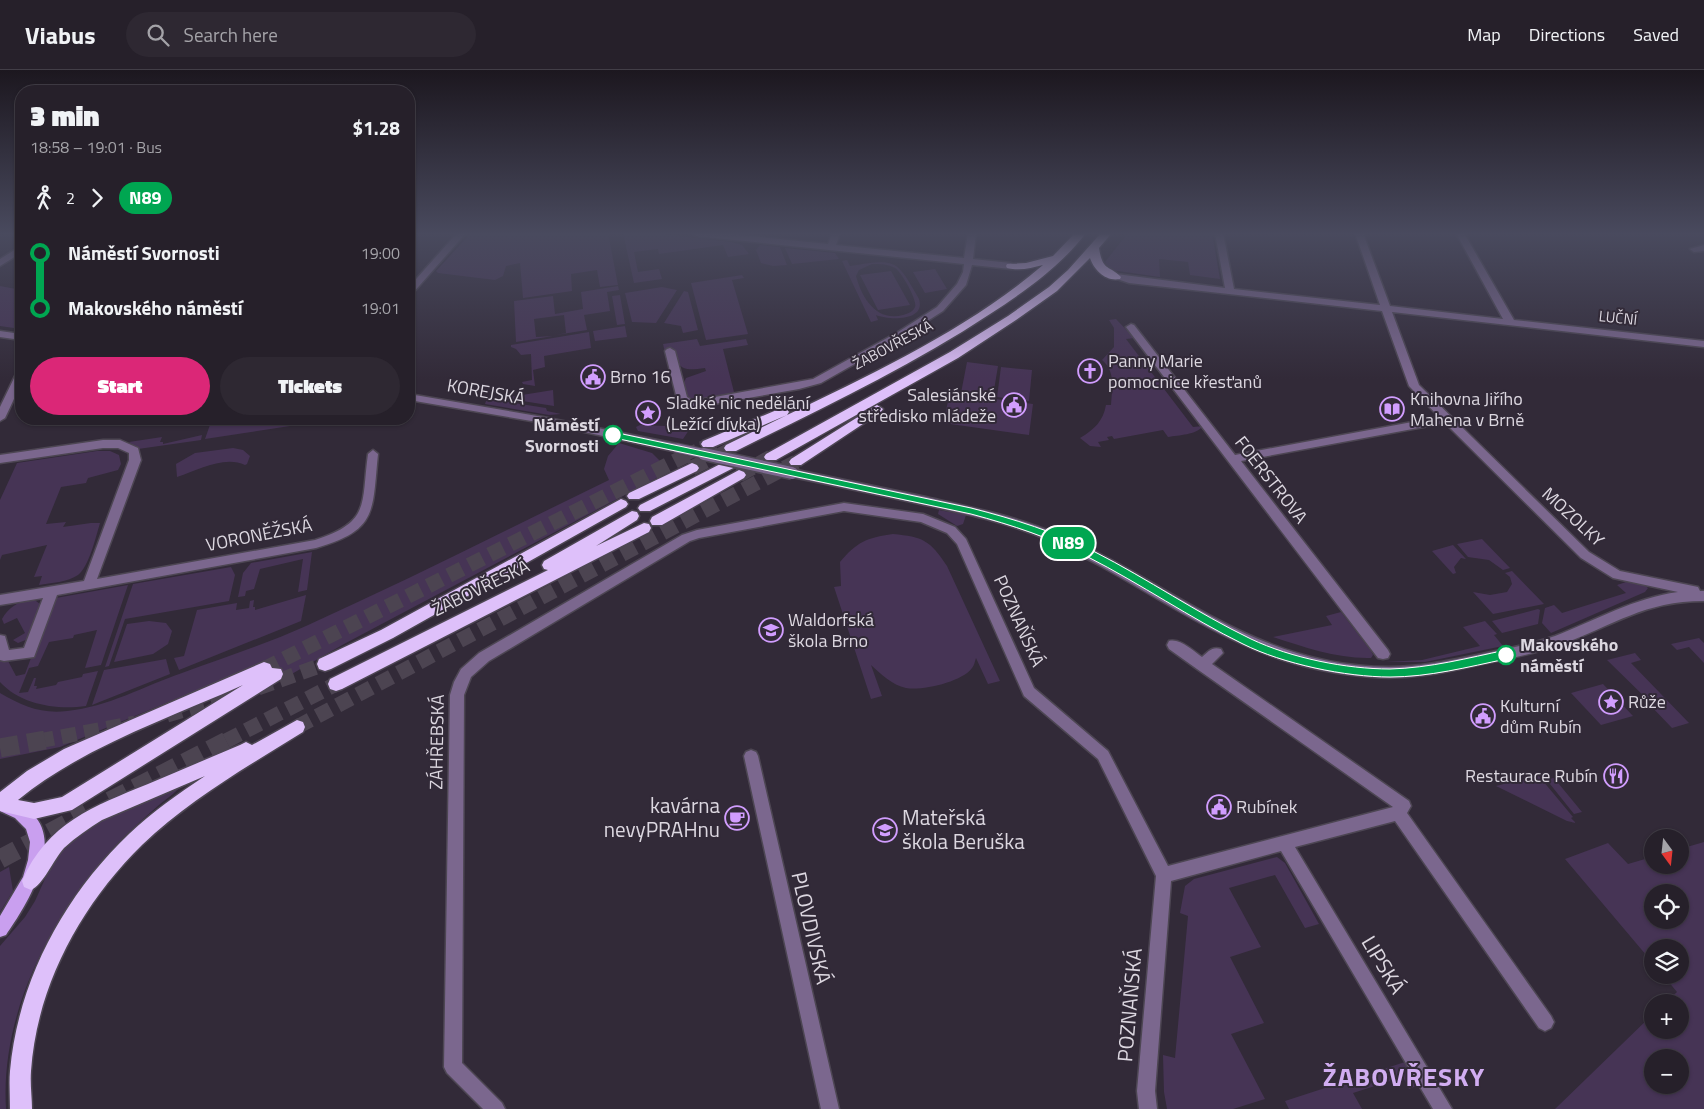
<!DOCTYPE html>
<meta charset="utf-8">
<style>
:root{--surface:#26202a;--page:#2e2832;--text:#f1f3f6;--muted:#a4a3a8;--line:#423e47;--accent:#db2777}
body{margin:0;font-family:"Titillium Web",sans-serif;background:var(--page);color:var(--text);height:100vh;display:flex;flex-direction:column;font-size:19px;white-space:nowrap}
*{box-sizing:border-box;margin:0}
p{font-size:16px;color:var(--muted)}
.icon{flex:none;width:28px;height:28px;fill:none;stroke:currentColor;stroke-width:2;stroke-linecap:round;stroke-linejoin:round}
.map{position:relative;flex:1;overflow:hidden}
.details{position:absolute;left:15px;top:15px;width:400px;height:340px;display:flex;flex-direction:column;background:var(--surface);border-radius:20px;box-shadow:0 1px 4px #0004,0 0 0 1px var(--line)}
.details>*{flex:none}
.badge{padding:0 10px;border-radius:16px;font-size:18px;line-height:32px}
.needle{width:32px;rotate:165deg}
.fabs{position:absolute;left:1644px;top:759px;display:grid;gap:10px}
.fabs a{display:grid;place-items:center;width:45px;height:45px;border-radius:50%;background:var(--surface);box-shadow:0 1px 4px #0004,0 0 0 1px var(--line);font-size:25px}
.map>.badge{position:absolute;translate:-50% -50%;box-shadow:0 0 0 2px #fff}
.legs{display:flex;align-items:center;gap:8px;height:55px;padding:0 15px;font-size:16px}
.legs p{margin-inline-start:auto}
.overview{display:flex;align-items:center;justify-content:space-between;height:85px;padding:0 15px}
h1{font-size:28px;font-weight:800;line-height:38px}
.button{display:flex;gap:10px;margin-top:auto;padding:10px 15px}
.button a{flex:1;height:58px;border-radius:30px;background:var(--accent);color:#fff;font-size:20px;font-weight:800;line-height:58px;text-align:center}
.button a+a{background:var(--page);color:var(--text)}
ul{padding:0 15px;list-style:none}
li{display:flex;align-items:center;gap:18px;height:55px;font-size:19px}
li i{display:grid;place-items:center;width:8px;height:100%;margin:0 6px;background:currentColor}
li i::after{content:'';width:12px;height:12px;margin:-6px;border:4px solid;border-radius:50%;background:var(--surface)}
li p{margin-inline-start:auto}
li:first-child i{background:linear-gradient(#0000 50%,currentColor 0)}
li:last-child i{background:linear-gradient(currentColor 50%,#0000 0)}
header{display:flex;align-items:center;gap:30px;box-sizing:border-box;height:70px;padding:0 25px;background:var(--surface);border-bottom:1px solid var(--line)}
header strong{font-size:24px}
nav{display:flex;gap:28px;margin-inline-start:auto;font-size:18px}
.search{width:350px;height:45px;background:var(--page);display:flex;align-items:center;gap:12px;box-sizing:border-box;padding:0 18px;border-radius:28px;color:var(--muted);font-size:19px}
.map>svg:first-child{display:block}
</style>
<header>
<strong>Viabus</strong>
<div class="search"><svg class="icon" aria-label="search" viewBox="0 0 24 24"><circle cx="10" cy="10" r="6"/><path d="M15 15l6 6"/></svg>Search here</div>
<nav><a>Map</a><a>Directions</a><a>Saved</a></nav>
</header>
<div class="map">
<svg width="1704" height="1039" viewBox="0 0 1704 1039">
<rect width="100%" height="100%" fill="#322a38"/>
<path fill="#463455" fill-rule="evenodd" d="M471,163H608L618,215L600,217L597,200L571,204L572,221L523,228L520,193L506,196L503,206L495,210L438,203L436,201Z
M623,163H653L731,172L742,175L749,184L728,187L723,175L659,184L658,179L634,182L638,202L659,199L662,209L634,213Z
M1128,163H1212L1220,209L1190,205L1188,192L1159,189L1160,207L1111,200L1107,196L1105,192Z
M760,175L780,177L787,195L773,196L761,193L756,180Z
M785,178L835,183L839,189L792,194Z
M847,190L850,196C896,189 896,188 919,229C926,252 888,250 876,245L878,250L871,252L842,191ZM872,194C880,194 888,194 895,198C901,201 918,231 915,237C913,242 907,244 903,245C876,252 862,228 856,206L859,200Z
M935,199L947,219L925,223L913,202Z
M891,201L910,235L878,240L860,205Z
M742,205L744,208L732,210L748,264L706,270L691,213Z
M0,216L21,220V259L0,256Z
M618,216L619,220L607,222L610,241L584,245L587,260L556,265L566,263L564,245L534,249L536,267L553,266L516,272L514,231L553,226L555,244L583,239L581,222Z
M662,217L677,220L656,253L632,252L625,223Z
M684,221L688,222L698,260L683,263L681,256L664,253Z
M620,225L625,254L617,255L612,226Z
M1116,249L1134,268L1126,269L1193,357L1203,356C1196,365 1179,365 1168,367L1163,360L1114,369L1112,366L1107,367L1109,370L1098,372L1101,377L1090,376L1080,368C1095,359 1103,351 1106,335H1111C1112,318 1116,302 1102,290L1114,277V258L1109,250Z
M625,256L627,267L595,271L593,261Z
M589,262L591,278L544,286L545,297L533,300L535,316L523,314L522,312L532,310L531,284L521,285L516,279L511,277V275Z
M697,269L700,276L746,269L748,275L723,279L735,326C719,329 687,339 682,317L686,308L706,301L705,298C683,301 679,300 672,279L667,280L671,302H670L663,274Z
M967,292L998,296L993,326L961,323Z
M1001,297L1032,300L1029,331L997,327Z
M553,320L554,336L504,328Z
M950,323L1033,334L1029,365L943,353Z
M495,330L546,338L547,341L561,344L549,345L485,334L486,331Z
M212,349H336L205,369Z
M640,355L691,357L683,369L638,361L636,357Z
M202,365L201,370L138,379L129,372L162,367L160,372H163V374Z
M619,373L652,383L670,401L344,574L283,609L258,595L60,677L0,689V623C22,636 41,644 67,641C108,637 144,616 182,603C223,588 266,574 306,556C408,510 508,459 609,410L604,399L608,386Z
M233,378L243,380L250,386L247,394L245,395C225,385 197,400 177,407L176,394L195,383Z
M97,381H110L119,385L121,394L118,400L88,408L86,413L61,417L46,454L66,452L63,457L91,453H100C96,466 89,497 78,505C68,512 51,513 39,515L42,506L34,507L47,475L2,485L0,490V430L17,393Z
M939,440L966,445L963,454L957,456L938,444Z
M893,464C923,467 930,470 947,496L1000,611L988,614L976,588C975,591 974,596 972,598C962,612 922,621 906,618C892,615 881,604 871,595L882,626L871,629L834,517L841,516L840,492C857,472 866,468 893,464Z
M1482,469L1510,498L1503,500L1489,490L1468,487L1457,474Z
M1453,475L1466,489L1461,488L1454,497L1456,503L1453,504L1432,481Z
M312,482L307,520L298,522L303,489L260,499L254,519L246,521L245,526L238,527L243,503L251,493Z
M231,497L235,505L229,531L125,549L109,596L105,597L133,514Z
M1512,501L1544,534L1493,544L1473,522L1490,525L1507,522L1512,514L1510,507L1505,503Z
M1626,512L1643,514L1648,518L1645,522L1551,563L1542,553L1545,538L1554,535L1562,543L1626,523L1617,515Z
M128,515L101,595L85,598L97,560L74,565L73,568L49,572L38,596L29,598L19,623L28,622L34,608H36L34,616H37L36,619L56,615L58,612L82,607L83,604L98,601L86,636C57,640 21,635 0,612V590L7,589L16,606L25,604L50,537L56,528Z
M306,525L301,551L179,600L174,588L184,586L197,540L237,533L236,540L249,538L250,531L254,530L253,537H255V540Z
M29,530L36,531L40,534L41,538L28,569L18,573L13,570L25,563L17,548L4,554L2,549C8,538 17,532 29,530Z
M1538,539L1540,540L1538,554L1502,563L1492,551Z
M1341,542L1371,581L1373,585L1371,588C1338,589 1304,577 1273,567L1332,555L1326,546Z
M149,551L166,553L172,561L168,574L153,584L114,592L127,554Z
M1485,551L1497,564L1494,565L1503,576L1425,592H1385L1422,590L1480,576L1463,557Z
M1699,568L1704,573V593L1689,577L1677,580L1671,574Z
M1635,583L1641,590L1631,593L1689,653L1672,658L1649,634L1651,633L1607,590Z
M166,589L170,604L92,635L104,600Z
M1603,614L1633,646L1601,655L1571,623Z
M1538,705L1573,747L1571,748L1576,753L1567,751L1496,716Z
M1554,708L1582,742L1574,744L1546,709Z
M179,718C174,724 166,729 159,735C146,746 133,758 120,771C54,842 0,939 6,1039H0V876L25,847L35,831L53,791L64,776L96,752Z
M1704,772V1039H1555L1652,945V960H1680V932H1666L1677,922L1663,905H1680V878H1652V892L1565,789L1608,773L1628,794L1652,787V795H1680V779ZM1652,822H1680V850H1652ZM1652,988H1680V1015H1652Z
M1277,787L1285,793L1319,854L1305,858L1275,805L1229,818L1261,877L1230,887L1264,953L1231,964L1265,1029L1233,1039H1167L1164,1022L1163,985L1175,988L1188,846L1180,843L1185,816L1194,809Z
M9,797L13,821L0,842V802Z
M1405,992L1419,1015L1409,1019L1403,1007L1353,1023L1362,1039H1289L1285,1031Z"/>
<g fill="none" stroke-linecap="round" stroke-linejoin="round">
<path stroke="#4c4451" stroke-width="12" stroke-dasharray="12 5.5" stroke-linecap="butt" d="M686,385L708,374
M717,385L731,378"/>
<path stroke="#4c4451" stroke-width="15" stroke-dasharray="15 8" stroke-linecap="butt" d="M692,398L720,384
M739,405L771,387
M264,599L689,384
M258,618L325,594
M167,645L237,625
M297,657L796,392
M39,671L135,653
M226,671L336,614"/>
<path stroke="#4c4451" stroke-width="19" stroke-dasharray="19 9" stroke-linecap="butt" d="M0,678L45,670
M110,731L229,670
M0,789L87,743"/>
<g stroke="#4d4653" stroke-width="3">
<path id="minor" d="M457,163H466L412,224L409,225V217Z
M692,163H722L828,174L832,163H840L836,175L964,188L968,163H976L973,189L1011,193L1015,196L1011,199L972,195L966,215L943,241L904,266L821,313L799,319L691,338L677,329L665,281L667,279L670,278L675,281L687,327L693,331L813,309L898,262L937,237L957,214L963,202L964,194L696,166Z
M1215,163H1223L1234,219L1380,235L1355,163H1363L1390,236L1503,249L1456,163H1464L1514,250L1704,271V277L1392,242L1419,315L1589,482L1620,501L1698,517L1700,521H1704V531C1644,531 1615,555 1562,574C1535,584 1506,589 1478,595C1443,603 1408,610 1372,607C1328,604 1282,593 1242,574C1175,544 1117,500 1050,471C1010,453 967,444 925,435C880,425 836,416 792,407L786,403L792,399C837,408 881,418 926,427C970,437 1015,446 1057,464C1172,512 1254,597 1389,597C1419,597 1448,591 1477,585C1503,579 1530,575 1555,566C1596,550 1634,528 1678,522L1613,508L1581,488L1445,353L1241,391L1388,580L1390,584L1388,588L1383,589L1378,588L1126,257L1131,254L1134,255L1235,385L1439,347L1409,316L1382,241L1129,213L1111,207L1116,204L1225,218Z
M1704,175V181L1694,182L1690,179Z
M21,176V183L0,196V189Z
M0,261L21,264V270L0,267Z
M21,301V314L5,348L0,351V337L16,304Z
M409,324L543,347L677,374L682,378L677,382L543,353L409,330Z
M103,370H120L138,378L141,390L97,509L315,470C371,452 361,434 368,384L373,380L378,384C372,442 378,460 316,478L57,525L34,587L4,591L0,590V565L5,566L9,580L24,578L43,528L0,535V525L84,511L129,390V383L118,378H103L0,393V385Z
M844,433L923,444L955,457L966,469L1034,618L1108,681L1168,796L1393,737L1197,599L1169,579L1167,575L1169,571C1180,568 1193,581 1202,587C1208,582 1212,576 1221,579L1223,583L1212,594L1409,731L1411,736L1407,743L1551,946L1554,952L1551,958L1545,961L1539,958L1395,751L1295,777L1452,1039H1433L1281,781L1171,811L1155,1021L1157,1039H1139L1137,1021L1156,806L1098,689L1024,626L957,474L947,463L921,452L844,441L699,468L690,471L489,591L471,607L464,625L462,993L502,1033L505,1039H483L447,1003L444,997L450,625L454,612L461,599L479,583L682,465L697,460Z
M751,680L756,682L758,686L839,1039H821L744,686L746,682Z"/>
</g>
<g stroke="#4d4653" stroke-width="3">
<path id="major" d="M0,727C8,730 18,733 25,738C70,766 27,835 6,865L0,867V846L23,807L28,790L30,772L26,759L15,748L0,741Z"/>
</g>
<g stroke="#4d4653" stroke-width="3">
<path id="highway" d="M1075,163H1086C1061,196 1024,222 990,244C910,297 822,338 736,381H726L724,378L726,375L787,345L713,377H703L701,374L703,371L779,339H787L789,342L787,345C876,302 968,259 1043,195C1031,198 1020,201 1007,198L1006,196L1007,194L1026,193L1053,186Z
M1101,163H1112L1099,178C1103,202 1108,194 1121,207L1120,209C1106,212 1094,200 1090,188L1057,221L1016,250L958,288L776,390H766L764,387L766,384L950,282L1008,246L1049,217L1068,200Z
M877,335L883,339L881,342L801,395H791L789,392L791,389Z
M736,386L741,388L743,391L741,394L650,441H640L638,438L640,435Z
M692,393L697,395L699,398L697,401L639,429H629L627,426L629,423Z
M739,400L744,402L746,405L744,408L662,455H652L650,451L652,447Z
M621,429L626,431L628,434L626,437L393,568L331,599L325,601L319,599L317,594L319,589L381,560Z
M632,441L637,442L639,446L637,450L596,476L644,453L649,454L651,458L649,462L342,619L336,621L330,619L328,614L330,609L548,500L544,499L542,495L544,491Z
M264,592L270,594L272,598L281,599L283,604L281,609L72,740L34,749L0,741V722L27,701L64,679ZM243,615L62,727L34,733L18,730C83,677 167,649 243,615Z
M297,650L303,652L305,657L303,662C248,696 189,730 142,775C81,835 37,915 31,1001C30,1014 32,1027 32,1039H10C10,1026 9,1013 10,1001C18,911 64,826 129,764C152,742 178,724 205,706L102,750C89,758 76,767 64,778C54,789 43,815 31,820L24,817L22,811C47,753 94,736 148,714C179,701 209,688 240,675L246,672L252,675Z"/>
</g>
<use href="#minor" fill="#7b678e" fill-rule="evenodd"/>
<use href="#major" fill="#c99fef" fill-rule="evenodd"/>
<use href="#highway" fill="#dec0fa" fill-rule="evenodd"/>
<g stroke="#4d4653" stroke-width="11" stroke-linecap="butt">
<path id="minor-bridge-far1" d="M677,378L710,385"/>
</g>
<g stroke="#4d4653" stroke-width="15" stroke-linecap="butt">
<path id="minor-bridge" d="M704,384L792,403"/>
</g>
<use href="#minor-bridge-far1" stroke="#7b678e" stroke-width="9"/>
<use href="#minor-bridge" stroke="#7b678e" stroke-width="12"/>
</g>
<linearGradient id="sky" x2="0" y2="1"><stop stop-color="#1c171f"/><stop offset="0.53" stop-color="#494a5e"/><stop offset="1" stop-color="#494a5e" stop-opacity="0"/></linearGradient>
<rect width="1704" height="309" fill="url(#sky)"/>
<path fill="#00a651" stroke="#fff" d="M613,362L971,438C1014,449 1056,462 1095,482C1148,509 1197,543 1251,569C1291,588 1346,599 1390,599C1430,598 1468,588 1506,580L1511,585L1506,589C1468,597 1429,607 1390,607C1346,607 1283,594 1243,574C1190,548 1141,514 1088,487C1051,468 1012,455 971,444L610,367L609,365Z"/>
<defs>
<g id="church-ring" transform="scale(1.25)"><circle r="9.5" fill="#322a38" stroke="#d19dfe" stroke-width="1.5"/><path d="M-1.2-6h2.4v3.5h3.3v2.4h-3.3V6h-2.4V-.1h-3.3v-2.4h3.3Z" fill="#d19dfe"/></g>
<g id="civic-ring" transform="scale(1.25)"><circle r="9.5" fill="#322a38" stroke="#d19dfe" stroke-width="1.5"/><path d="M-.6-6.5H3V-4.5H.6V-3L4-1V1h2V6H-6V1h2V-1L-.6-3ZM-1.2 2.5V6h2.4V2.5Z" fill="#d19dfe"/></g>
<g id="library-ring" transform="scale(1.25)"><circle r="9.5" fill="#322a38" stroke="#d19dfe" stroke-width="1.5"/><path d="M-6-4Q-3-5.5-.7-3.5V5Q-3 3-6 4ZM6-4Q3-5.5 .7-3.5V5Q3 3 6 4Z" fill="#d19dfe"/></g>
<g id="sight-ring" transform="scale(1.25)"><circle r="9.5" fill="#322a38" stroke="#d19dfe" stroke-width="1.5"/><path d="M0-6L1.8-2.2L6-1.7L2.9 1.2L3.7 5.4L0 3.3L-3.7 5.4L-2.9 1.2L-6-1.7L-1.8-2.2Z" fill="#d19dfe"/></g>
<g id="school-ring" transform="scale(1.25)"><circle r="9.5" fill="#322a38" stroke="#d19dfe" stroke-width="1.5"/><path d="M0-5L7-2L0 1L-7-2ZM-4 1L0 2.5L4 1V4Q0 6-4 4Z" fill="#d19dfe"/></g>
<g id="restaurant-ring" transform="scale(1.25)"><circle r="9.5" fill="#322a38" stroke="#d19dfe" stroke-width="1.5"/><path d="M-5-6h1v4h1v-4h1v4h1v-4h1v5L-1.5 .5V6h-2V.5L-5-1ZM5-6V6H3V1.5H1.5Q1.5-4 5-6Z" fill="#d19dfe"/></g>
<g id="cafe-ring" transform="scale(1.25)"><circle r="9.5" fill="#322a38" stroke="#d19dfe" stroke-width="1.5"/><path d="M-5.5-4.5H6V0H3Q3 3.5 0 3.5H-2.5Q-5.5 3.5-5.5 0ZM3-3.2v2h1.7v-2ZM-6 4.5H4V6H-6Z" fill="#d19dfe"/></g>
</defs>
<g fill-rule="evenodd">
<use href="#church-ring" x="1090" y="301"/>
<use href="#civic-ring" x="593" y="307"/>
<use href="#civic-ring" x="1014" y="335"/>
<use href="#library-ring" x="1392" y="339"/>
<use href="#sight-ring" x="648" y="343"/>
<use href="#school-ring" x="771" y="560"/>
<use href="#sight-ring" x="1611" y="632"/>
<use href="#civic-ring" x="1483" y="646"/>
<use href="#restaurant-ring" x="1616" y="706"/>
<use href="#civic-ring" x="1219" y="737"/>
<use href="#cafe-ring" x="737" y="748"/>
<use href="#school-ring" x="885" y="760"/>
</g>
<g fill="#fff" stroke="#00a651" stroke-width="2.5">
<circle cx="613" cy="365" r="9"/>
<circle cx="1506" cy="585" r="9"/>
</g>
<g text-anchor="middle" stroke-width="4" stroke-linejoin="round" paint-order="stroke">
<g font-size="15" fill="#dcd7e0" stroke="#322a38">
<text transform="translate(1618 248) rotate(6)" y="5">LUČNÍ</text>
<text transform="translate(893 275) rotate(-28)" y="5">ŽABOVŘESKÁ</text>
</g>
<g font-size="18" fill="#dcd7e0" stroke="#322a38" text-anchor="start">
<text x="1108" y="297">Panny Marie<tspan x="1108" dy="21">pomocnice křesťanů</tspan></text>
<text x="610" y="313">Brno 16</text>
<text x="996" y="331" text-anchor="end">Salesiánské<tspan x="996" dy="21">středisko mládeže</tspan></text>
<text x="1410" y="335">Knihovna Jiřího<tspan x="1410" dy="21">Mahena v Brně</tspan></text>
<text x="666" y="339">Sladké nic nedělání<tspan x="666" dy="21">(Ležící dívka)</tspan></text>
<text x="788" y="556">Waldorfská<tspan x="788" dy="21">škola Brno</tspan></text>
<text x="1628" y="638">Růže</text>
<text x="1500" y="642">Kulturní<tspan x="1500" dy="21">dům Rubín</tspan></text>
<text x="1598" y="712" text-anchor="end">Restaurace Rubín</text>
<text x="1236" y="743">Rubínek</text>
</g>
<g font-size="18" fill="#dcd7e0" stroke="#322a38">
<text transform="translate(486 322) rotate(10)" y="6">KOREJSKÁ</text>
<text transform="translate(1271 410) rotate(52)" y="6">FOERSTROVA</text>
<text transform="translate(1573 447) rotate(43)" y="6">MOZOLKY</text>
<text transform="translate(259 465) rotate(-11)" y="6">VORONĚŽSKÁ</text>
<text transform="translate(481 518) rotate(-26)" y="6">ŽABOVŘESKÁ</text>
<text transform="translate(1019 551) rotate(66)" y="6">POZNAŇSKÁ</text>
<text transform="translate(437 672) rotate(-89)" y="6">ZÁHŘEBSKÁ</text>
</g>
<g font-size="18" font-weight="bold" fill="#dcd7e0" stroke="#322a38" text-anchor="end">
<text x="599" y="361">Náměstí<tspan x="599" dy="21">Svornosti</tspan></text>
<text x="1520" y="581" text-anchor="start">Makovského<tspan x="1520" dy="21">náměstí</tspan></text>
</g>
<g font-size="21" fill="#dcd7e0" stroke="#322a38" text-anchor="end">
<text x="720" y="743">kavárna<tspan x="720" dy="24">nevyPRAHnu</tspan></text>
<text x="902" y="755" text-anchor="start">Mateřská<tspan x="902" dy="24">škola Beruška</tspan></text>
</g>
<g font-size="21" fill="#dcd7e0" stroke="#322a38">
<text transform="translate(811 858) rotate(77)" y="7">PLOVDIVSKÁ</text>
<text transform="translate(1383 895) rotate(59)" y="7">LIPSKÁ</text>
<text transform="translate(1130 935) rotate(-85)" y="7">POZNAŇSKÁ</text>
</g>
<g font-size="26" font-weight="bold" letter-spacing="1" fill="#d1adf1" stroke="#322a38">
<text x="1404" y="1016">ŽABOVŘESKY</text>
</g>
</g>
</svg>
<div class="fabs">
<a><svg class="needle" viewBox="-14 -14 28 28"><path d="M0-13l5 13h-10z" fill="#e53935"/><path d="M0 13l5-13h-10z" fill="#a4a3a8"/></svg></a>
<a><svg class="icon" aria-label="locate" viewBox="0 0 24 24"><circle cx="12" cy="12" r="6"/><path d="M12 2v4M12 18v4M2 12h4M18 12h4"/></svg></a>
<a><svg class="icon" aria-label="layers" viewBox="0 0 24 24"><path d="M12 4l9 5-9 5-9-5zM3 14l9 5 9-5"/></svg></a>
<a>+</a>
<a>−</a>
</div>
<b class="badge" style="left:1068px;top:473px;background:#00a651;color:#fff">N89</b>
<section class="details">
<div class="overview"><div><h1>3 min</h1><p>18:58 – 19:01 · Bus</p></div><b>$1.28</b></div>
<div class="legs"><svg class="icon" aria-label="walk" viewBox="0 0 24 24"><circle cx="13" cy="4" r="2"/><path d="M13 8l-2 6 4 7M11 14l-3 7M7 12l3-4h3l4 4"/></svg>2<svg class="icon" aria-label="forward" viewBox="0 0 24 24"><path d="M9 5l7 7-7 7"/></svg><b class="badge" style="background:#00a651;color:#fff">N89</b></div>
<ul>
<li><i style="color:#00a651"></i><b>Náměstí Svornosti</b><p>19:00</p></li>
<li><i style="color:#00a651"></i><b>Makovského náměstí</b><p>19:01</p></li>
</ul>
<div class="button"><a>Start</a><a>Tickets</a></div>
</section>
</div>
